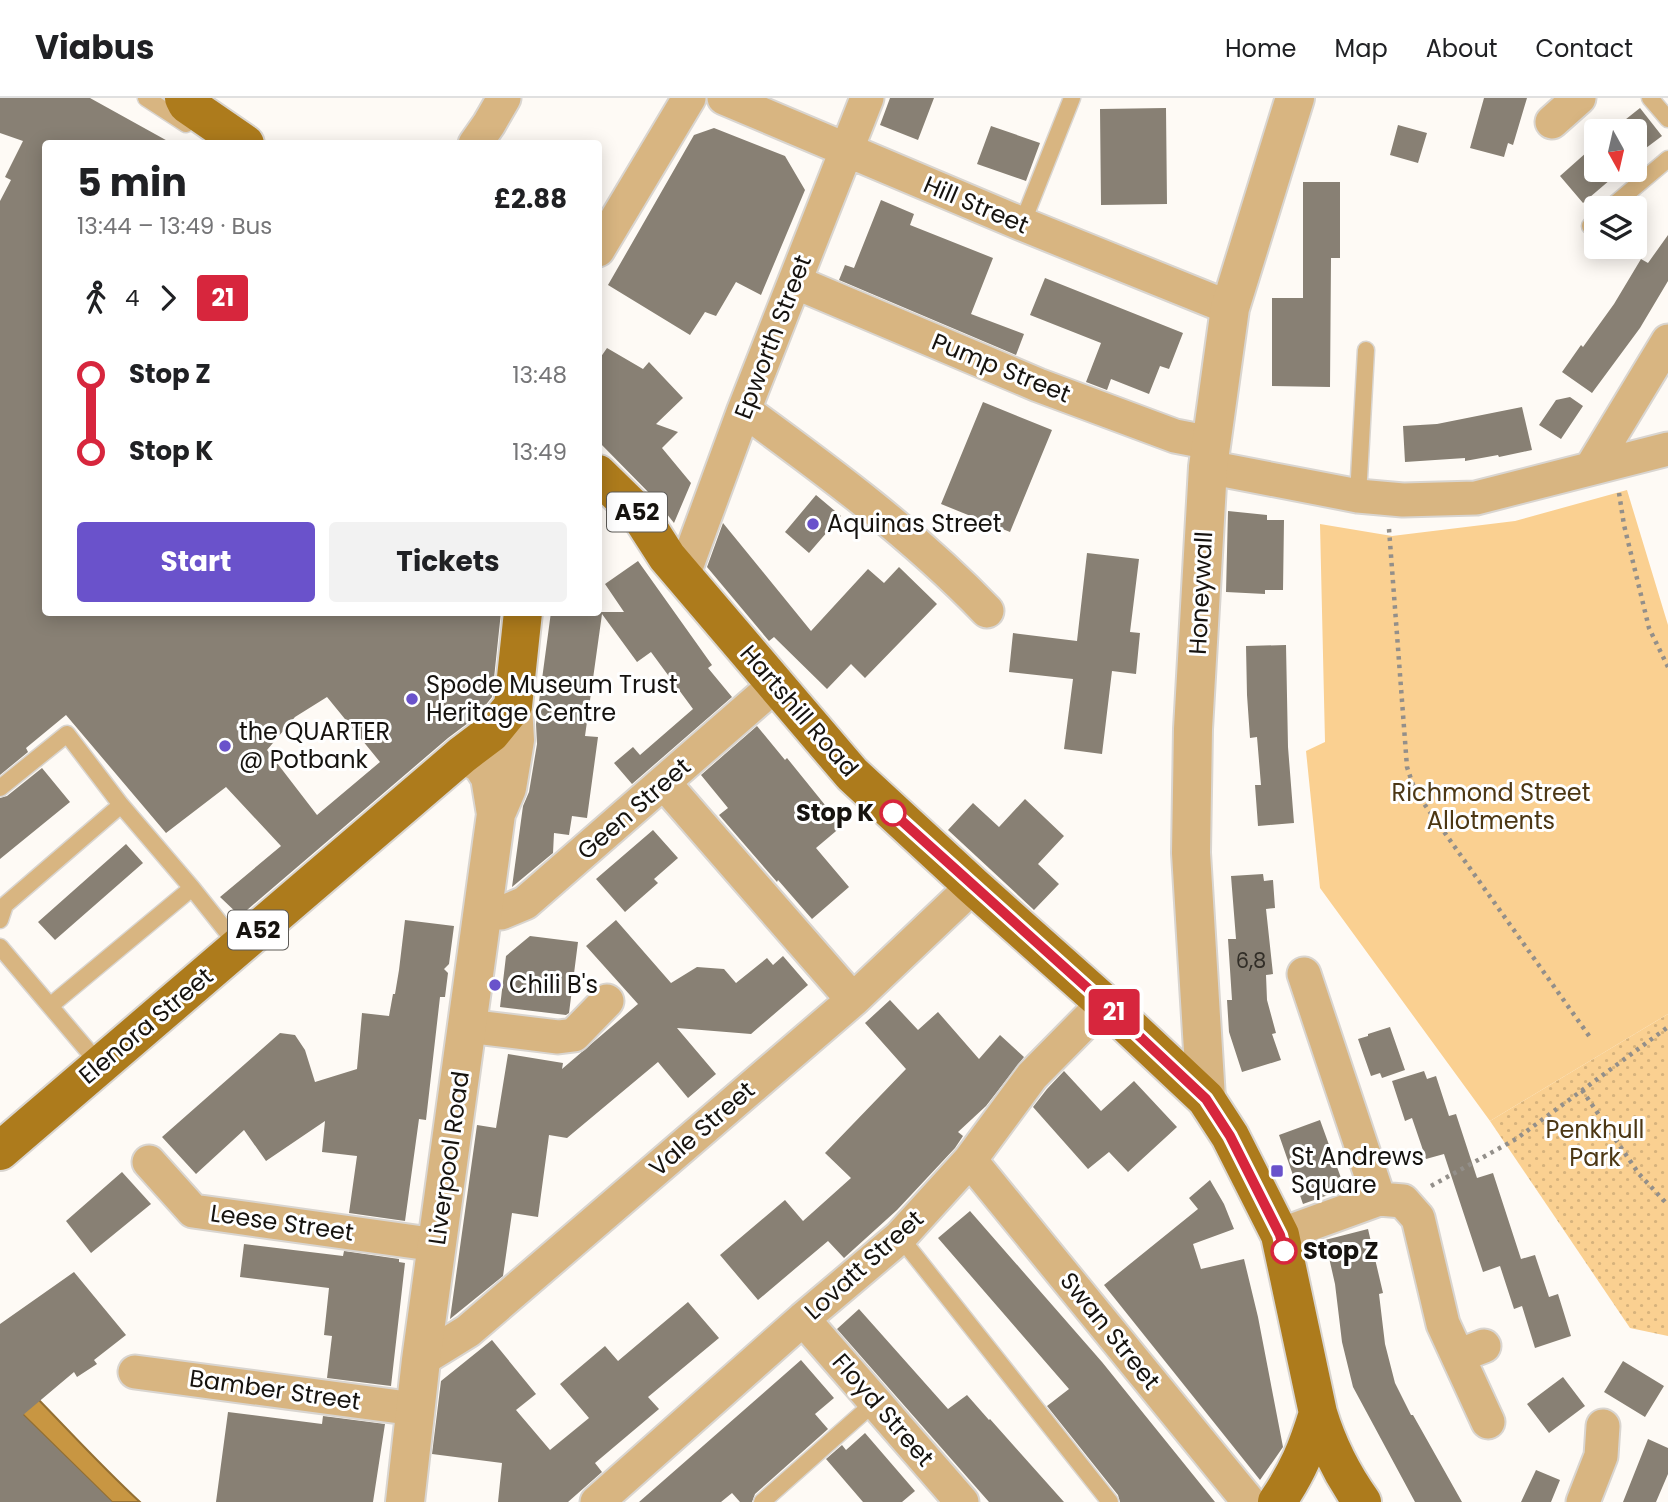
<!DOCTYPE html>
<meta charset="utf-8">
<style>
:root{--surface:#fff;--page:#f2f2f2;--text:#202124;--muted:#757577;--line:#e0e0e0;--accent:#6a52cb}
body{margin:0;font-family:Poppins,sans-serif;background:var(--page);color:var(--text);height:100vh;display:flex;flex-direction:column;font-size:26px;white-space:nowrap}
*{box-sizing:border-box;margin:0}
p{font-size:23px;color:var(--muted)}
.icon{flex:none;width:38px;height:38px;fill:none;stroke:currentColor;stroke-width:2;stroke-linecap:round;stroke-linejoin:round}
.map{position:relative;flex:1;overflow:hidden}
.details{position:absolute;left:42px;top:42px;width:560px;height:476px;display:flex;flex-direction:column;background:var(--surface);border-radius:7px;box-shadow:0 4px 18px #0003}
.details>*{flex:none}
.badge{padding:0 14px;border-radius:5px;font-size:24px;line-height:46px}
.needle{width:46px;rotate:172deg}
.tools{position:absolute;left:1584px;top:21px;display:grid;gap:14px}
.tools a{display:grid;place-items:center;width:63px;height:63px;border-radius:7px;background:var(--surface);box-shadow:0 4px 18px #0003;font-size:35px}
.map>.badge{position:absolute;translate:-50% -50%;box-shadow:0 0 0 4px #fff}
.legs{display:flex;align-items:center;gap:10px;height:77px;padding:0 35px;font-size:23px}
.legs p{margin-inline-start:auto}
.overview{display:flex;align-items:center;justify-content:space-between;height:119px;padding:0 35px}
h1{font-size:38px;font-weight:700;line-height:52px}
.action{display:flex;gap:14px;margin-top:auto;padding:14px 35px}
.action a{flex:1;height:80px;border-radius:7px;background:var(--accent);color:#fff;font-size:28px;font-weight:700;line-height:80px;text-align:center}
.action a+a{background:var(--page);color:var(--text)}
ul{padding:0 35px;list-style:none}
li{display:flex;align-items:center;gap:24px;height:77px;font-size:26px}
li i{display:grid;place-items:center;width:10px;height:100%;margin:0 9px;background:currentColor}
li i::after{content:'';width:18px;height:18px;margin:-9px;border:5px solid;border-radius:50%;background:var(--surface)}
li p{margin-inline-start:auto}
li:first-child i{background:linear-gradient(#0000 50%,currentColor 0)}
li:last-child i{background:linear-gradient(currentColor 50%,#0000 0)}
header{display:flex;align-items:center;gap:42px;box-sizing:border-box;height:98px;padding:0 35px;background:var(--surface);border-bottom:2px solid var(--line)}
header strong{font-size:33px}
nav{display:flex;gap:38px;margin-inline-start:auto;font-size:24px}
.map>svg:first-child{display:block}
</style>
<header>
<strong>Viabus</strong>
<nav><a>Home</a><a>Map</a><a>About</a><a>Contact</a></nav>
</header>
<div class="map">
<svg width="1668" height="1404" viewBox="0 0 1668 1404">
<defs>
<pattern id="grass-dots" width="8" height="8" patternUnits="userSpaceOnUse" patternTransform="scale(1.75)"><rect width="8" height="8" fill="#fad091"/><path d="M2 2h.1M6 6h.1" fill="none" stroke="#d6b27c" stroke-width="1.8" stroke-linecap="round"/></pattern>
</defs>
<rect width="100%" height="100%" fill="#fefaf5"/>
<path fill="url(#grass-dots)" d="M1668,916V1238L1630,1230L1490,1023Z"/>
<path fill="#fad091" d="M1627,392L1668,527V916L1490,1023L1320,790L1306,653L1325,644L1320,426L1392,438L1515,423Z"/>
<path fill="#c89642" stroke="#936f33" stroke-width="2" d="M0,1263C48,1309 91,1359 140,1404H112L0,1294Z"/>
<path fill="#888074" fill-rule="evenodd" d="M0,0H90L173,46H46V514H501L492,599L476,619L448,640L240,818L220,799L281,748L226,689L166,735L66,617L26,650L28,654L0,677V103L11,82L5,79L23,43L0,35ZM327,599L380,664L317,717L267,652L295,619Z
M890,0H934L918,42L880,27Z
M1484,0H1527L1513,47L1508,45L1504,59L1470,50Z
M1166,10L1167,106L1101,107L1100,11Z
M1640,10L1662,38L1634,59V33H1611Z
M1398,27L1427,35L1418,65L1390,57Z
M991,28L1040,45L1026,83L977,66Z
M714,30L785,58L805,92L761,197L736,184L716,218L705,214L690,237L608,187L694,37Z
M1596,46V72H1618L1615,74L1617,76L1583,105L1560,78Z
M1303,84H1340V160H1331L1330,289L1272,288V200H1303Z
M881,102L914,116L910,127L993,160L971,216L1024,236L1016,257L839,182L845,167L854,170Z
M1668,137V183L1640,230L1592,295L1562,274L1581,247L1583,249L1614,206L1641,161L1648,165Z
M1045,180L1183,235L1169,271L1160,268L1149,296L1111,281L1107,292L1086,284L1101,245L1030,217Z
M607,250L643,271L649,264L683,300L656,326L678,334L662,350L691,385L674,425L655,401L598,343V263Z
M1570,299L1583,308L1561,341L1539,327L1556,302Z
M983,304L1052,332L1010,434L941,406Z
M1522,309L1532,352L1499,359L1498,357L1465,363V360L1405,364L1403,328L1437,326Z
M816,397L841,418L809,455L785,434Z
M1228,413L1267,417V422H1284L1283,492H1265V496L1226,494Z
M723,425L811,533L868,471L884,485L899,469L937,506L865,580L851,566L827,591L774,539L769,543L707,469Z
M1087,455L1139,461L1130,534L1140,535L1136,576L1112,573L1102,656L1064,651L1073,581L1009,574L1013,535L1077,543Z
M638,463L712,567L708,570L732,599L632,686L614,665L633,649L640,657L693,611L651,554L637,564L602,516L585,638L598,639L587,720L572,718L569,737L554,735L553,755L512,789L523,708L529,694L537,646L536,626L551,514H624L605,486Z
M1286,547L1288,649L1294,725L1258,728L1255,687H1261L1257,639L1250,640L1247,597L1246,548Z
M757,628L785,662L787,660L842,728L816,750L849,789L812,821L778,782L777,784L719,717L728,710L701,677Z
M42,670L70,704L0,761V700L7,698Z
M1025,701L1064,738L1038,766L1059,786L1034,812L948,732L973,705L999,729Z
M653,732L678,760L654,781L658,785L625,814L596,781Z
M126,746L143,765L55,842L38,824Z
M1263,776L1264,783L1273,782L1275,810L1266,811L1273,876L1266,877L1267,902L1276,935L1272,936L1281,962L1242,974L1229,934L1227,902H1232L1228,841H1236L1231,778Z
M405,822L454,828L449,866L444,871L448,875L445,899H440L426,1022L419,1021L405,1123L349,1115L357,1058L322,1054L325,1023L266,1063L244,1032L196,1076L162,1039L280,935L295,937L305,952L315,984L357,971L362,915L389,918L393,896H395L399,872Z
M616,822L671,885L697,869L724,871L736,885L767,860L773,867L783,858L808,887L751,936L677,930L716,976L688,1000L658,964L567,1040L549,1037L538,1119L512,1115L503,1178L450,1221L477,1027L496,1030L508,956L563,965L562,971L638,906L586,848Z
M530,838L578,844L569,915L566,917L500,909L506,858Z
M890,902L918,932L938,914L979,961L1000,937L1024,959L986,1008L958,1034L963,1038L955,1050L897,1112L844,1160L828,1143L758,1202L720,1157L785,1102L803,1123L851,1080L825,1055L906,971L865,925Z
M1390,929L1405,972L1382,980L1380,975L1371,978L1358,941L1368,938V936Z
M1064,973L1101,1013L1134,983L1177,1029L1128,1074L1109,1054L1088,1071L1033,1009L1047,991Z
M1424,973L1427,981L1436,978L1449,1018L1456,1016L1477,1080L1493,1075L1521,1161L1535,1157L1549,1199L1558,1196L1571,1238L1535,1250L1522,1208L1514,1211L1500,1168L1483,1174L1444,1056L1426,1061L1412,1020L1405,1023L1392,983Z
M1320,1022L1345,1091L1303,1106L1279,1037Z
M122,1074L151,1106L91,1155L66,1123Z
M1210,1082L1224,1106L1234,1131L1193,1146L1201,1171L1244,1161L1258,1219L1283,1349L1260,1382L1104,1187L1198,1111L1189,1100Z
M970,1113L1102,1264L1215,1404H1120L1118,1397L1047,1308L1069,1291L938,1140Z
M1368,1131L1383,1195L1379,1196L1385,1246L1395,1285L1411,1317H1413L1462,1404H1415L1353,1289L1342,1244L1335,1186L1325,1142Z
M244,1146L343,1158L344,1153L399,1161V1164L405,1165L391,1288L327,1280L332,1238L324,1237L329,1190L240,1179Z
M74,1174L126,1237L94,1262L97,1266L77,1279L74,1274L23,1317L112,1404H0V1226Z
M688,1204L719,1240L648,1299L659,1311L595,1365L602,1374L568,1404H498L502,1365L432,1356L441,1283L492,1242L536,1296L516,1312L550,1352L589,1320L560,1286L605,1248L618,1263Z
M859,1211L948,1311L967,1297L989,1322L990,1321L1064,1404H989L837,1231Z
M801,1262L834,1300L815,1316L828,1331L755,1396L752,1404H740L732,1395L721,1404H639Z
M1623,1263L1664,1288L1645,1319L1604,1294Z
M1563,1279L1585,1308L1549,1335L1527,1306Z
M228,1314L322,1326L323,1318L385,1326L373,1404H216Z
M865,1335L915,1393L902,1404H863L826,1361L842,1347L846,1352Z
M1648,1341L1668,1350V1376L1656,1404H1623Z
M1536,1372L1560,1382L1551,1404H1521Z"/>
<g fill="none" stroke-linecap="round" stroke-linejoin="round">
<g stroke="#d9d5d0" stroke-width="19">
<path id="service" d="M146,0L186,26
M1650,0L1668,21
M1610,110L1668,61
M1022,126L1072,0
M1590,128L1596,122
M1358,398L1366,252
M0,690L67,636L121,707L192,790L239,849
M0,822L5,807L121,707
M0,849L100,967
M50,908L192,790
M900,1139L1110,1404
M762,1404L875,1304"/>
</g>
<g stroke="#d9d5d0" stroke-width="37">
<path id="minor" d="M724,0L1022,126L1230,210
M1552,24L1579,0
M475,46L489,26L504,0
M598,152L689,0
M795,184L1038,287L1175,338L1211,345
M744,312C829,374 914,437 987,513
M1208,369L1358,398L1403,402L1476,400L1668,351
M1591,370L1668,243
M683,478L744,312L867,0
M664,685L853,902
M482,813L501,815L525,805L775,587
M1304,876L1379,1101L1403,1103L1418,1120L1443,1226L1488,1324
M467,928L558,939L574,937L607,903
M970,1062L1249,1404
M149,1064L193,1113L437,1147
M1280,1137L1379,1101
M803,1221L962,1404
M1458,1258L1484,1248
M421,1262L468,1233L853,902L973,788
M135,1274L415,1311
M597,1404L803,1221L900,1139L970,1062L1032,978L1104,905
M1583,1404L1601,1358L1603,1328"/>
</g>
<g stroke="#d9d5d0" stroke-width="42">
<path id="tertiary" d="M498,711L507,690L515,642L513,608
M1206,1001L1191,755L1193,631L1208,369L1230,210L1295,0
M405,1404L421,1262L496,716L490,679L481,665L462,657"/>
</g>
<g stroke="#d9d5d0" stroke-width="42">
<path id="primary" d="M184,0L187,6L245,46
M598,376L640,417L667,459L852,676L973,788L1104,905L1206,1001L1230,1038L1280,1137L1318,1315C1328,1348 1342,1376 1362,1404
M0,1053L462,657L491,635L513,608L523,514
M1277,1404C1298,1373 1307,1351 1318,1315"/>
</g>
<path stroke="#938f8a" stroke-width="4.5" stroke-dasharray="3.5 5" stroke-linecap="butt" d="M1619,395L1624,427L1649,530L1668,569
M1389,431L1407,669L1415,693L1592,942
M1582,992L1639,1076L1668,1107
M1431,1088L1516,1041L1668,929"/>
<use href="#service" stroke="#d8b581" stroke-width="16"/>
<use href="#minor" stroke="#d8b581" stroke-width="33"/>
<use href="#tertiary" stroke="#d8b581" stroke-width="38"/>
<use href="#primary" stroke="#ad7b1c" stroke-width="38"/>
</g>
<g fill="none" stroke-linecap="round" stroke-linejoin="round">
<g stroke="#fff" stroke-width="16">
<path id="line-1" d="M893,715L1104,905L1206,1001L1230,1038L1280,1137L1284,1153"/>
</g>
<use href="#line-1" stroke="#d7263d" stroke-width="10"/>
</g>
<g fill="#6a52cb" stroke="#fff" stroke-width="2.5">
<circle cx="813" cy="426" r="7"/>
<circle cx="412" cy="601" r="7"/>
<circle cx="225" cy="648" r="7"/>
<circle cx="495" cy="887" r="7"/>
<rect x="1270" y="1066" width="14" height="14" rx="3.5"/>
</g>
<g fill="#fff" stroke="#d7263d" stroke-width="3.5">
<circle cx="893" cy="715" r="12"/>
<circle cx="1284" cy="1153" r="12"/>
</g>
<g text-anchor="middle" stroke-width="6" stroke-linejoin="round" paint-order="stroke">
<g font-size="21" fill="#322e28">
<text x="1251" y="870">6,8</text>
</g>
<g fill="#fff" stroke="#5c5a57" stroke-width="2">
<rect x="607" y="394.5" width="60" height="39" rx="5"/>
<rect x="228" y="812.5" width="60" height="39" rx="5"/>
</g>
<g font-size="23" font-weight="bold" fill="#16130f">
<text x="637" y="422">A52</text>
<text x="258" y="840">A52</text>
</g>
<g font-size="24" fill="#16130f" stroke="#fff">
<text transform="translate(976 107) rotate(23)" y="8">Hill Street</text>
<text transform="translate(773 239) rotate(-69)" y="8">Epworth Street</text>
<text transform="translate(1001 270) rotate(22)" y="8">Pump Street</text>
<text transform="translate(1201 495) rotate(-87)" y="8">Honeywall</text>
<text transform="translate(799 613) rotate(49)" y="8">Hartshill Road</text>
<text transform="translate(634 711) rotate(-41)" y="8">Geen Street</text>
<text transform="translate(146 928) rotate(-40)" y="8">Elenora Street</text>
<text transform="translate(702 1031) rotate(-41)" y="8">Vale Street</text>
<text transform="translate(449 1060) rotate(-82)" y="8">Liverpool Road</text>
<text transform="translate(282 1125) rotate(8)" y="8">Leese Street</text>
<text transform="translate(864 1167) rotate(-42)" y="8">Lovatt Street</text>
<text transform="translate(1110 1233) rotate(51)" y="8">Swan Street</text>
<text transform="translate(275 1292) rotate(8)" y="8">Bamber Street</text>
<text transform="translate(883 1312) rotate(49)" y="8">Floyd Street</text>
</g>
<g font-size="24" fill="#16130f" stroke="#fff" text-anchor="start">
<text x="827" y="434">Aquinas Street</text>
<text x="426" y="595">Spode Museum Trust<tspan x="426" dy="28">Heritage Centre</tspan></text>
<text x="239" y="642">the QUARTER<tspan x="239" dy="28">@ Potbank</tspan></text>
<text x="509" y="895">Chili B's</text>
<text x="1291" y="1067">St Andrews<tspan x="1291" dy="28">Square</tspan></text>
</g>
<g font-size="24" fill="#4c3714" stroke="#fff">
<text x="1491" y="703">Richmond Street<tspan x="1491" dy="28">Allotments</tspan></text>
<text x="1595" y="1040">Penkhull<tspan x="1595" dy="28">Park</tspan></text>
</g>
<g font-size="24" font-weight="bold" fill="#16130f" stroke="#fff" text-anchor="end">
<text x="874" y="723">Stop K</text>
<text x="1303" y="1161" text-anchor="start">Stop Z</text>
</g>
</g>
</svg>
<div class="tools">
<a><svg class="needle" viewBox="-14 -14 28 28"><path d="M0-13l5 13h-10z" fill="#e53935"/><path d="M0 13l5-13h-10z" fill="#757577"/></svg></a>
<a><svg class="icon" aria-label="layers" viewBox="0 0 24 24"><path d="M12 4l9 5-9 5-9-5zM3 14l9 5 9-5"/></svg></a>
</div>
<b class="badge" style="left:1114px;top:914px;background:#d7263d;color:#fff">21</b>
<section class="details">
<div class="overview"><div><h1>5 min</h1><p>13:44 – 13:49 · Bus</p></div><b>£2.88</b></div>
<div class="legs"><svg class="icon" aria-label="walk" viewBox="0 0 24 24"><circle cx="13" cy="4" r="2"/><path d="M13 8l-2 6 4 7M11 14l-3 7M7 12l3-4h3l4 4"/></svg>4<svg class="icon" aria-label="forward" viewBox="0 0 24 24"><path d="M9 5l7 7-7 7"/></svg><b class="badge" style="background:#d7263d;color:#fff">21</b></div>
<ul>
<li><i style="color:#d7263d"></i><b>Stop Z</b><p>13:48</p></li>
<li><i style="color:#d7263d"></i><b>Stop K</b><p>13:49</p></li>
</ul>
<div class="action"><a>Start</a><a>Tickets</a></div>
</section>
</div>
